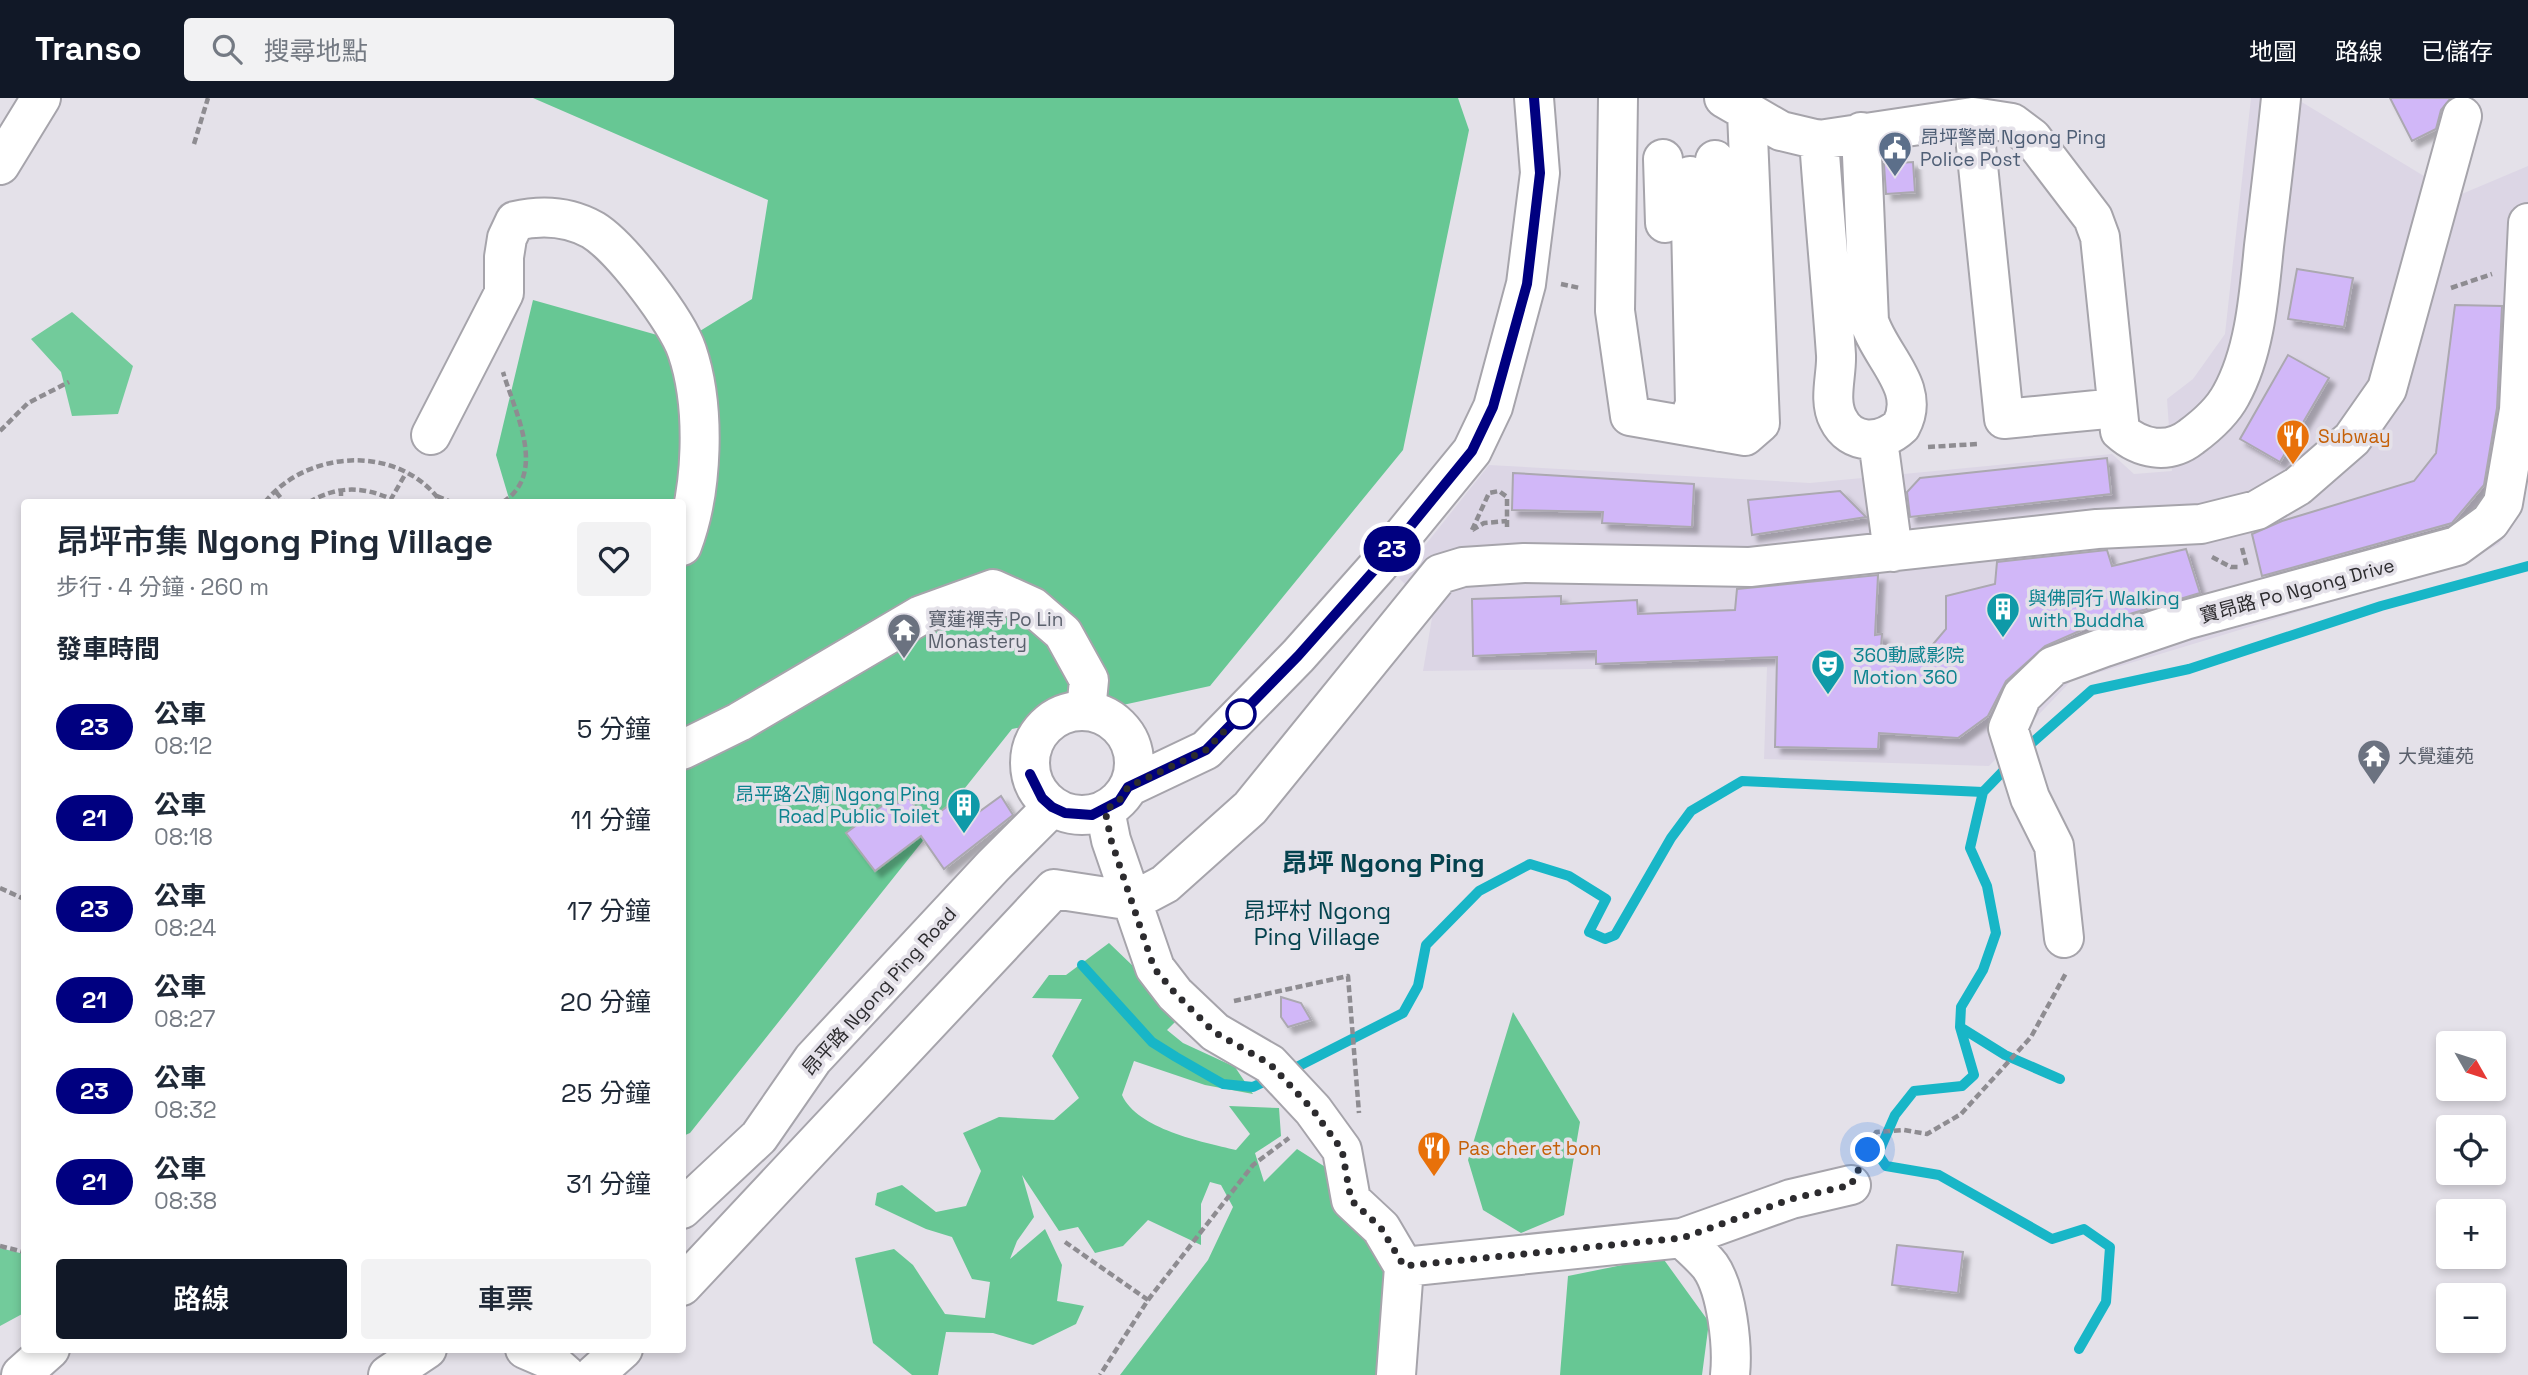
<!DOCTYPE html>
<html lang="zh-TW">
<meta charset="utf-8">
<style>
:root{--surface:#fff;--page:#f2f2f3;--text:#1f2937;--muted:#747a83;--accent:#111827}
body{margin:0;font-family:"Space Grotesk","Noto Sans TC",sans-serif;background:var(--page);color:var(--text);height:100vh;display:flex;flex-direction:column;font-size:26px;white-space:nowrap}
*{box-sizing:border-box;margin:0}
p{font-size:23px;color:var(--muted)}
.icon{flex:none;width:38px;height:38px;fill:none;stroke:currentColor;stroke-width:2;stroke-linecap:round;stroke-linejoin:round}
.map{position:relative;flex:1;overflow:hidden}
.details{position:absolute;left:21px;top:401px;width:665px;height:854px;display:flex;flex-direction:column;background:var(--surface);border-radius:7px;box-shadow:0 4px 10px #0003}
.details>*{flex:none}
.badge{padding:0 14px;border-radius:23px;font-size:24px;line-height:46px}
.needle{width:46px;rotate:129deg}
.fabs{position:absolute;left:2436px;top:933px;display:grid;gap:14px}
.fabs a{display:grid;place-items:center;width:70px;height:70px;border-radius:7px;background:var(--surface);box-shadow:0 4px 10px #0003;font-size:35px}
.you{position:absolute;width:35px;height:35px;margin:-18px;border:5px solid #fff;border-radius:50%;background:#1a73e8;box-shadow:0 0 0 10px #1a73e833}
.map>.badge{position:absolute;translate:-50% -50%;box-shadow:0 0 0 4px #fff}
h2{padding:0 35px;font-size:26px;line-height:63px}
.round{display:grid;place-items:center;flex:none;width:74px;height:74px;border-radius:7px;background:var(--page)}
.summary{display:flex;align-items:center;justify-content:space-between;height:119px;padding:0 35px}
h1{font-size:33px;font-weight:600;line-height:52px}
.action{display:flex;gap:14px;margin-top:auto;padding:14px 35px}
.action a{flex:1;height:80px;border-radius:7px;background:var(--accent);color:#fff;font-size:28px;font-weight:600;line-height:80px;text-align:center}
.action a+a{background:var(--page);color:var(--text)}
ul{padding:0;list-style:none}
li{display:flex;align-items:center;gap:21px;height:91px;padding:0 35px}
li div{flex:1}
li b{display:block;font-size:26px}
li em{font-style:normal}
li .badge{min-width:77px;font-weight:700;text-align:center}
header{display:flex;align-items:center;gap:42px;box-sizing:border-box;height:98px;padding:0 35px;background:var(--accent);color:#fff}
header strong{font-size:33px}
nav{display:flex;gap:38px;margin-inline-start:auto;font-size:24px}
.search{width:490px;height:63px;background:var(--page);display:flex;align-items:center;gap:18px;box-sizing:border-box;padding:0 24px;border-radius:7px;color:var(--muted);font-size:26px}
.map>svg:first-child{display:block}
</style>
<header>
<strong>Transo</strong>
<div class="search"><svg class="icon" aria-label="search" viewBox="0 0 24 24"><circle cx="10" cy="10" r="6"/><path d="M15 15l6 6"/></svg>搜尋地點</div>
<nav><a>地圖</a><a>路線</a><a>已儲存</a></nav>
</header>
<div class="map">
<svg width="2528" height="1277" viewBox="0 0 2528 1277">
<defs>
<filter id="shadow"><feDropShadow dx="6" dy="6" stdDeviation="2" flood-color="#0004"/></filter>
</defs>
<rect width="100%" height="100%" fill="#e4e1e9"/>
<path fill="#dcd6e5" d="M2251,0H2295L2457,98L2528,68V327L2521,413L2499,446L2467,463L2071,583L1989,668L1764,661L1767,569L1423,573L1433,514L1399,480L1489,367L1810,385L2112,356L2134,376L2172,373L2167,301L2193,281L2225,236Z"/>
<path fill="#72cb9b" d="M72,214L133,268L118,316L72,318L61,274L31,241Z
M0,1150L24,1156V1215L0,1228Z"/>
<path fill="#67c794" d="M533,0H1458L1469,32L1403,352L1210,588L1012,631L690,1035L683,1038L682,404H510L496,357L533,202L682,244L752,201L768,102Z
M1109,845L1183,916L1167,932L1183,945L1235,969L1253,996L1205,987L1134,963L1122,997C1137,1031 1202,1044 1236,1052L1250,1036L1229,1008L1279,1010L1281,1038L1255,1055L1264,1084L1297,1051L1330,1072L1388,1172L1380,1277H1120L1208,1162L1233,1109L1221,1087L1210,1084L1201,1106V1147L1148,1122L1123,1148L1095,1155L1078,1129L1059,1133L1022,1077L1034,1119L1017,1143L1010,1161L1045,1131L1062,1167L1057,1203L1084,1208L1076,1226L1033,1247L993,1235L946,1234L938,1277H912L873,1245L855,1160L894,1151L913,1167L945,1216L985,1220L990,1184L972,1181L952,1139L926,1131L875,1107L877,1095L902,1087L936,1114L966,1108L981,1073L963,1035L999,1019L1054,1022L1079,1000L1052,958L1082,901L1032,900L1049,877H1066Z
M1513,914L1580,1024L1564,1117L1521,1135L1483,1112L1468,1062Z
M1662,1159L1709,1224L1702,1277H1560L1568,1178Z"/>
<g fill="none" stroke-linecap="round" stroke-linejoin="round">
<path stroke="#18b6c7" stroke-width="10" d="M2024,652L2092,592L2189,571L2381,508L2528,468
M1983,694L1970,750L1987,788L1996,835L1983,872L1961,909L1960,929L1974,977L1962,988L1914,993L1895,1017L1878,1056L1886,1068L1939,1077L2052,1141L2084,1131L2110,1149L2106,1204L2079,1251
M1082,867L1152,944L1176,959L1223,986L1253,989L1272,980
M1960,929L2005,957L2060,981
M1289,973L1403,915L1418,888L1426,847L1479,793L1530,766L1569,778L1606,801L1589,834L1605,841L1615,837L1671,740L1691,713L1742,683L1983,694L2011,665"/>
</g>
<path fill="#d1b7f8" stroke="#aba8b0" stroke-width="2" filter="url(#shadow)" d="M2390,0H2451L2441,12L2436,31L2412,43Z
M1913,64L1915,94L1886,96L1884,66Z
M2297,171L2353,180L2344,229L2288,221Z
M2455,207L2502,208L2497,310L2484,387L2452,425L2262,478L2252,436L2282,423L2414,383L2436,355Z
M2288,257L2329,280L2280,364L2240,341Z
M2107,360L2111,396L1910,419L1907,394L1920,380Z
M1513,375L1694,386L1692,429L1602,425L1603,414L1512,412Z
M1840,393L1866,419L1752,437L1748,402Z
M2186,451L2200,495L2093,527L2045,548L2006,583L1988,618L1958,640L1879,635L1878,651L1775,649L1777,559L1596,566V553L1473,558L1472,501L1561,498V506L1637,502L1638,516L1735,512L1737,491L1878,477L1875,537L1882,536L1880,561L1929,551L1946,531V498L1995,486L1997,464L2107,452L2112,468Z
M907,698L926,724L952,705L965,724L1001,698L1013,717L944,771L921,738L875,773L846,735L894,699L898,705Z
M1281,899L1301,905L1311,922L1288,929L1281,919Z
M1897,1147L1963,1154L1958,1195L1892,1187Z"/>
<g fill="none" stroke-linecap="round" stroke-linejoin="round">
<g stroke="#a6a4ab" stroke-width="42">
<path id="minor" d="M1618,0L1615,213L1630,318L1745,338L1760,325L1747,14
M1724,0L1781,33L1819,42L1973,19L2012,25L2032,40L2093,120L2100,139L2120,333C2140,351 2168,357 2191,339C2206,328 2222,314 2231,297C2255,254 2259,197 2264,148C2270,99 2276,49 2281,0
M1973,19L2004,321L2117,310
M1819,42C1824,113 1831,185 1836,257C1837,277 1828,302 1838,321C1851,348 1882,346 1901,328C1922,290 1880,259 1869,223L1861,34
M1663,61L1665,125
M1715,62L1727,316L1720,334
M0,67L41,0
M1687,328L1695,306L1690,78
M431,337L504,195V159L507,140L515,123C541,117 568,118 593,132C621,149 677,223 687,253C706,309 703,393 682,448
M1880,357L1893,454
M682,652L739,624L921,517L993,491L1033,509L1063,535L1089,582L1086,613
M1105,712L1111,742L1155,870L1175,896L1215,934L1270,966L1313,1012L1342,1052L1351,1102L1381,1130L1404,1169
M2064,840L2054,748L2030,700L2008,630L2022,598L2053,568L2105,549L2185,522L2457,448L2490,424L2503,405L2519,312L2528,125
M682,1111L759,1039L813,961L993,768L1052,709
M1682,1140L1791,1101L1851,1087
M682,1188L1054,791L1133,803L1165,786L1250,710L1440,476L1463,469L1524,465L1750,469L2097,431L2201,426L2257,412L2298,388L2352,341L2387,291L2462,18
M525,1251L548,1261L566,1277
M21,1277L50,1251
M388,1277L427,1251
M594,1277L623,1251
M1396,1277L1404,1169L1682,1140C1691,1149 1702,1158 1710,1168C1727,1192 1733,1248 1730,1277"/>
</g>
<g stroke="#a6a4ab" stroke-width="42">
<path id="major" d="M1030 665a52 52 0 1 1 104 0a52 52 0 1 1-104 0Z
M1128,689L1206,652L1298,558L1378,468L1472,353L1493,309L1526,186L1540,75L1534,0"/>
</g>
<path stroke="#8e8c91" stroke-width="4.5" stroke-dasharray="7 3.5" stroke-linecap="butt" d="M194,46L208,0
M1561,186L1580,190
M2451,190L2492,176
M0,333L28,305L69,284
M1928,349L1978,346
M341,391V404
M276,394L284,404
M437,398L451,404
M265,404C308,351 399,346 441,404
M309,404C337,388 362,388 391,401L406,375
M503,404C548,375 515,315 503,274
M1472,432L1489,395L1499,393L1507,399V430
M1472,432L1484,425L1507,423
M2242,450L2247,469
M2212,459L2231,469H2239
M0,790L24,801
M1234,903L1348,878L1359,1015
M1866,1056L1876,1034L1904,1032L1927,1036L1961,1016L2031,939L2066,875
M1065,1144L1148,1202L1100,1277
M0,1148L24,1154
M1148,1202L1253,1067L1289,1040"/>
<use href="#minor" stroke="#fff" stroke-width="38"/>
<use href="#major" stroke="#fff" stroke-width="38"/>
</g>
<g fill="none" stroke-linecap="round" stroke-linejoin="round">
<g stroke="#fff" stroke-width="16">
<path id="line" d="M1030,676L1042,700L1052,709L1065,715L1092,717L1119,703L1128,689L1206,652L1298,558L1378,468L1472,353L1493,309L1527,186L1540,75L1534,0"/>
</g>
<use href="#line" stroke="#000080" stroke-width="10"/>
<path stroke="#2c2b2e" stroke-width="7" stroke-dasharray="0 12.6" d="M1241,616L1206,652L1128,689L1119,703L1105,712L1111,742L1154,870L1175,895L1214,934L1270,966L1313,1012L1342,1052L1351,1102L1381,1130L1404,1168L1682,1140L1791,1101L1851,1087L1868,1052"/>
</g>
<defs>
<g id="civic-pin" transform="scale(1.75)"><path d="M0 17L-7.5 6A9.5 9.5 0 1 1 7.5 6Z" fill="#5c6f8a" stroke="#e4e1e9"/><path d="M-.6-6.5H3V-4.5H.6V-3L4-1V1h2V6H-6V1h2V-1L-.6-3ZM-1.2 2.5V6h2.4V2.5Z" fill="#fff"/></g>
<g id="restaurant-pin" transform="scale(1.75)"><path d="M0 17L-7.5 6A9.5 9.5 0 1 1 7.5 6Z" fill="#e8710a" stroke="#e4e1e9"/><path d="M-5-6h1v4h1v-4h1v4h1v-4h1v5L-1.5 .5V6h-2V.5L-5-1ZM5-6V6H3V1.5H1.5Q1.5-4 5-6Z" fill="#fff"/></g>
<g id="building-pin" transform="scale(1.75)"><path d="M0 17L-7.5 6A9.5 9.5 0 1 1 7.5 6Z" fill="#0f9aa8" stroke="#e4e1e9"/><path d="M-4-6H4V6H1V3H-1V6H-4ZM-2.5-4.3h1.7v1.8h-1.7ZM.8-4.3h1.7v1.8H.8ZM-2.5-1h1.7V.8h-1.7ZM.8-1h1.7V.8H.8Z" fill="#fff"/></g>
<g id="temple-pin" transform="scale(1.75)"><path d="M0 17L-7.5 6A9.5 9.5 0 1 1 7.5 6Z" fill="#6b7280" stroke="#e4e1e9"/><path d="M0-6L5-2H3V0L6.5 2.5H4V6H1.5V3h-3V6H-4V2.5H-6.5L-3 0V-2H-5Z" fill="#fff"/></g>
<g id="theatre-pin" transform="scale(1.75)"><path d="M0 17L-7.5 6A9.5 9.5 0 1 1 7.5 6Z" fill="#0f9aa8" stroke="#e4e1e9"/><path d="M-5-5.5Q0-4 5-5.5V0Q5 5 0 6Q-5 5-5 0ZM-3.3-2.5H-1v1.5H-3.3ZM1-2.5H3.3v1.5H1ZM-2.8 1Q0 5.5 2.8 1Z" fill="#fff"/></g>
</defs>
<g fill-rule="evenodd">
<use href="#civic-pin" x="1895" y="50"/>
<use href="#restaurant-pin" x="2293" y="338"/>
<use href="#building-pin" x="2003" y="511"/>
<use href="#temple-pin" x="904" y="532"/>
<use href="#theatre-pin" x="1828" y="568"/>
<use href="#temple-pin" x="2374" y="658"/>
<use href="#building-pin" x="964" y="707"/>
<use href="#restaurant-pin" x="1434" y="1050"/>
</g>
<circle fill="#fff" stroke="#000080" stroke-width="3.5" cx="1241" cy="616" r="14"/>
<g text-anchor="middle" stroke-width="7" stroke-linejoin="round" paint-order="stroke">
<g font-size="19" fill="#4e5e75" stroke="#e4e1e9" text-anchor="start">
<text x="1920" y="46">昂坪警崗 Ngong Ping<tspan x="1920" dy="22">Police Post</tspan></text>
</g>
<g font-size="19" fill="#c56008" stroke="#e4e1e9" text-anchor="start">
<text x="2318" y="345">Subway</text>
<text x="1458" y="1057">Pas cher et bon</text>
</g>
<g font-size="19" fill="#2c2b2e" stroke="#e4e1e9">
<text transform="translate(2297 492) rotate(-15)" y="7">寶昂路 Po Ngong Drive</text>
<text transform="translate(879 893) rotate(-48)" y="7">昂平路 Ngong Ping Road</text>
</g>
<g font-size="19" fill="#0d838f" stroke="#e4e1e9" text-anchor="start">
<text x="2028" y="507">與佛同行 Walking<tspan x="2028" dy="22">with Buddha</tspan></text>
<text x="1853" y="564">360動感影院<tspan x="1853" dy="22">Motion 360</tspan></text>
<text x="940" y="703" text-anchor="end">昂平路公廁 Ngong Ping<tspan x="940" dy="22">Road Public Toilet</tspan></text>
</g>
<g font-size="19" fill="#5b616d" stroke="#e4e1e9" text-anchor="start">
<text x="928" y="528">寶蓮禪寺 Po Lin<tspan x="928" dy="22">Monastery</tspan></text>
<text x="2398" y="665">大覺蓮苑</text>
</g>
<g font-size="23" fill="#04424e" stroke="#e4e1e9">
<text x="1317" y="821">昂坪村 Ngong<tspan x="1317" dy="26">Ping Village</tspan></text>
</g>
<g font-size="26" font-weight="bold" fill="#04424e" stroke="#e4e1e9">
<text x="1383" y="774">昂坪 Ngong Ping</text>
</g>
</g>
</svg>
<div class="fabs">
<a><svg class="needle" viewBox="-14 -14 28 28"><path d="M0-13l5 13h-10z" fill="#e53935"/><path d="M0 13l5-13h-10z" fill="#747a83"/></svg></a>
<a><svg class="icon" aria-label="locate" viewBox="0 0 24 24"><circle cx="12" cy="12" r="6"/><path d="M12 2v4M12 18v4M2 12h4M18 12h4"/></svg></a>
<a>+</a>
<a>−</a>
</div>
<div class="you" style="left:1868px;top:1052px"></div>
<b class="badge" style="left:1392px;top:451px;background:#000080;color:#fff">23</b>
<section class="details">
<div class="summary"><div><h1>昂坪市集 Ngong Ping Village</h1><p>步行 · 4 分鐘 · 260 m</p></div><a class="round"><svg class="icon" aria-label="heart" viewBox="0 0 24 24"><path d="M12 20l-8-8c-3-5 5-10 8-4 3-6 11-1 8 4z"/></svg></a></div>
<h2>發車時間</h2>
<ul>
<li><span class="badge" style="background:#000080;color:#fff">23</span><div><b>公車</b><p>08:12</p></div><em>5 分鐘</em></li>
<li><span class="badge" style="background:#000080;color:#fff">21</span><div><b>公車</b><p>08:18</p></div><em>11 分鐘</em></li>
<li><span class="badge" style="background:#000080;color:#fff">23</span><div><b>公車</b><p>08:24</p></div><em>17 分鐘</em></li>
<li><span class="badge" style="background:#000080;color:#fff">21</span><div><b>公車</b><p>08:27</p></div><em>20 分鐘</em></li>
<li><span class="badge" style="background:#000080;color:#fff">23</span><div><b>公車</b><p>08:32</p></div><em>25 分鐘</em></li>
<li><span class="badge" style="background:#000080;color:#fff">21</span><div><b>公車</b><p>08:38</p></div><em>31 分鐘</em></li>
</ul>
<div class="action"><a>路線</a><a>車票</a></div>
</section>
</div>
